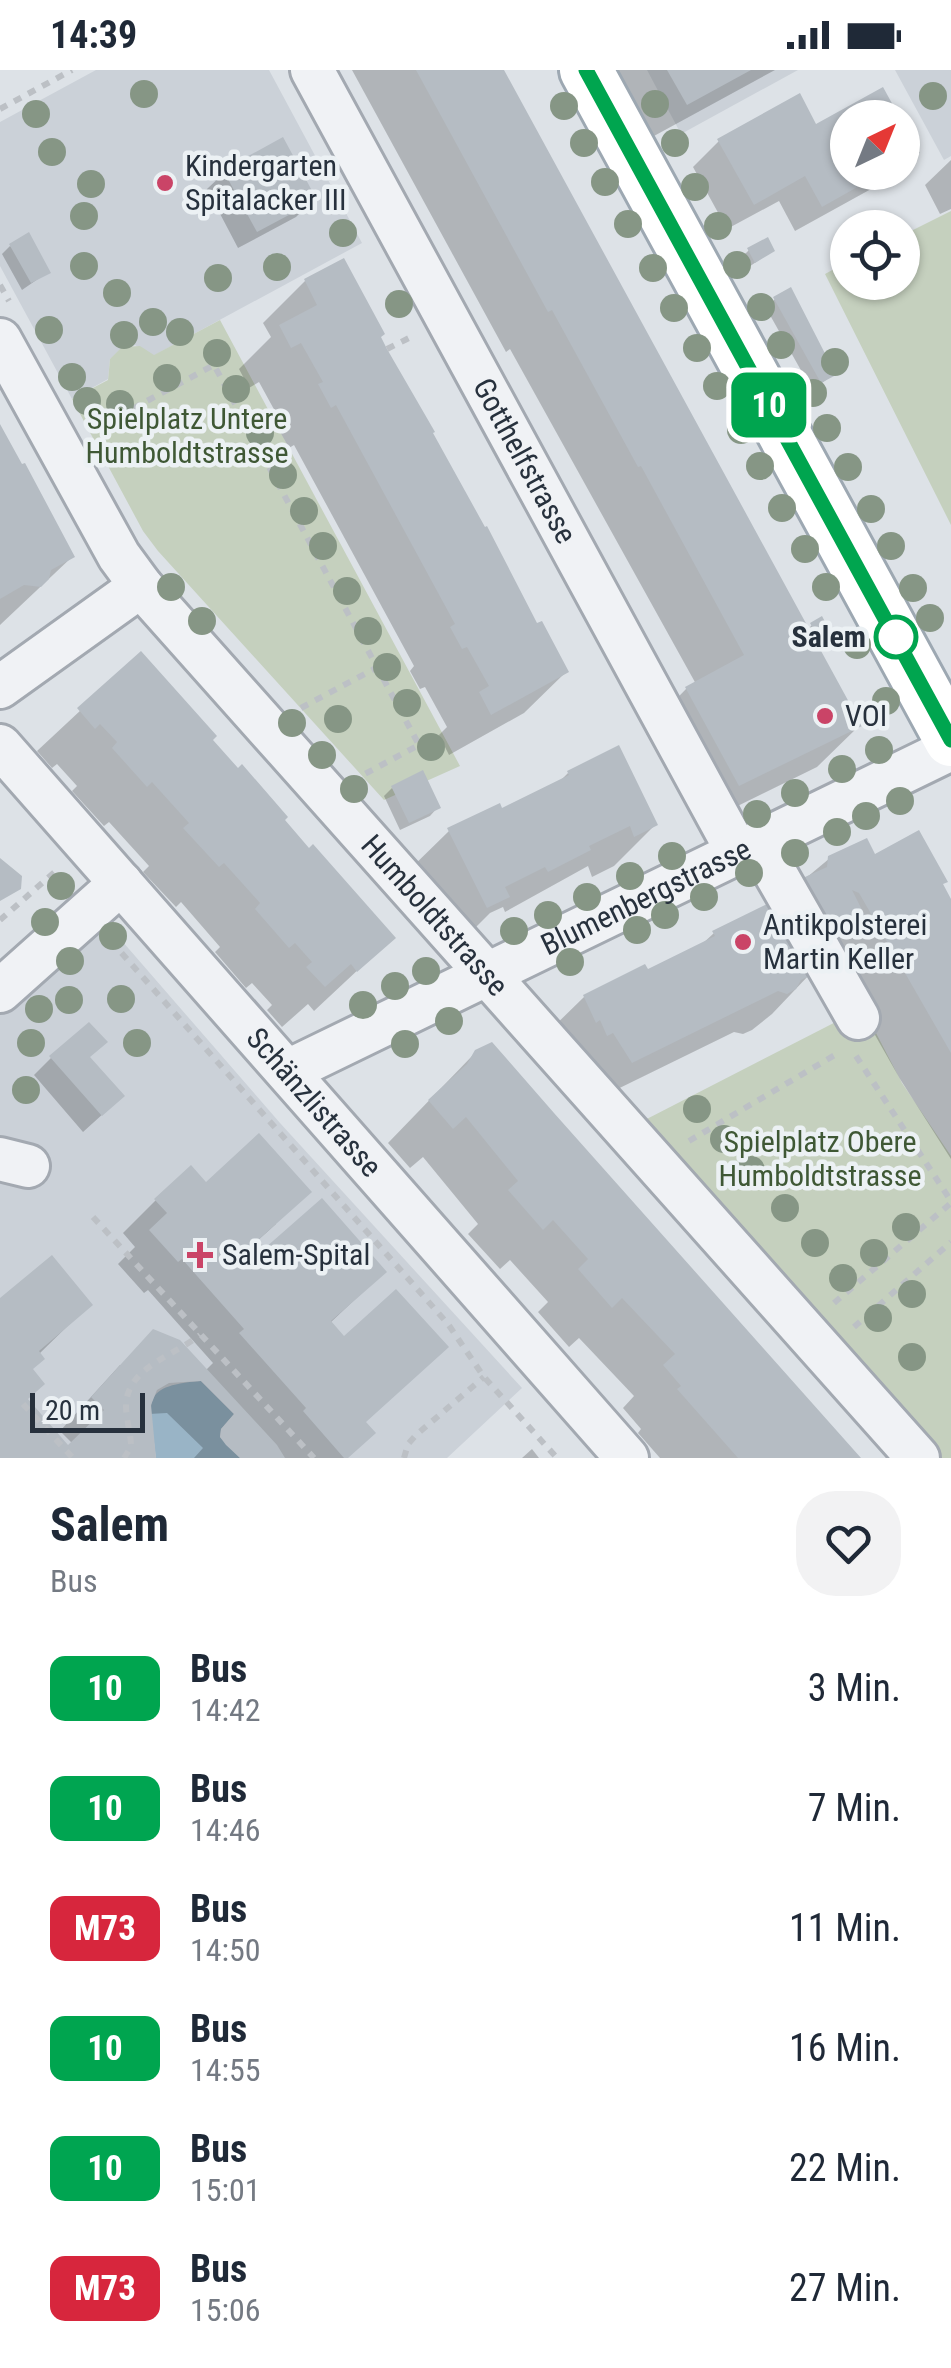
<!DOCTYPE html>
<html lang="de">
<meta charset="utf-8">
<style>
:root{--surface:#fff;--page:#f2f2f3;--text:#1f2937;--muted:#747a83}
body{margin:0;font-family:"Roboto Condensed",sans-serif;background:var(--page);color:var(--text);height:100vh;display:flex;flex-direction:column;font-size:38px;white-space:nowrap}
*{box-sizing:border-box;margin:0}
p{font-size:32px;color:var(--muted)}
.icon{flex:none;width:55px;height:55px;fill:none;stroke:currentColor;stroke-width:2;stroke-linecap:round;stroke-linejoin:round}
.map{position:relative;height:1388px;overflow:hidden}
.side{display:flex;flex-direction:column;background:var(--surface);flex:1}
.side>*{flex:none}
.badge{padding:0 20px;border-radius:15px;font-size:35px;line-height:65px}
.needle{width:65px;rotate:43deg}
.controls{position:absolute;left:830px;top:30px;display:grid;gap:20px}
.controls a{display:grid;place-items:center;width:90px;height:90px;border-radius:50%;background:var(--surface);box-shadow:0 2px 8px #0004;font-size:50px}
.scale{position:absolute;left:30px;bottom:25px;width:115px;box-sizing:border-box;padding-left:10px;border:5px solid #27313d;border-top:0;font-size:28px;line-height:35px;white-space:nowrap;color:#27313d;-webkit-text-stroke:8px #ecf1f4;paint-order:stroke}
.map>.badge{position:absolute;translate:-50% -50%;box-shadow:0 0 0 5px #fff}
.round{display:grid;place-items:center;flex:none;width:105px;height:105px;border-radius:40px;background:var(--page)}
.summary{display:flex;align-items:center;justify-content:space-between;height:170px;padding:0 50px}
h1{font-size:48px;font-weight:700;line-height:75px}
ul{padding:0;list-style:none}
li{display:flex;align-items:center;gap:30px;height:120px;padding:0 50px}
li div{flex:1}
li b{display:block;font-size:38px}
li em{font-style:normal}
li .badge{min-width:110px;font-weight:700;text-align:center}
.status{display:flex;justify-content:space-between;align-items:center;height:70px;padding:0 50px;background:var(--surface);direction:ltr}
.status svg{height:28px;fill:currentColor}
.map>svg:first-child{display:block}
</style>
<div class="status"><b>14:39</b><svg viewBox="0 0 49 12"><path d="M0 12V9h3v3zM5 12V6h3v6zM10 12V3h3v9zM15 12V0h3v12zM26 1h20v11H26zM47 4h2v5h-2z"/></svg></div>
<div class="map">
<svg width="951" height="1388" viewBox="0 0 951 1388">
<rect width="100%" height="100%" fill="#dde2e7"/>
<path fill="#cbd1d8" d="M96,0H269L362,173L153,286L135,275L110,289L108,309L72,329L0,196V52Z
M647,0H798L681,64Z
M895,0H951V86L944,90Z
M96,841L280,1053L522,1318L447,1388H0V926Z"/>
<path fill="#c5d0be" d="M951,141V455L825,204L847,192L848,212H902L903,165Z
M220,250L460,696L384,730L158,481L143,461L72,329L108,310L110,289L122,277L140,276L154,285Z
M863,938L902,1013L951,1086V1388H937L639,1053Z"/>
<path fill="#99b4c6" d="M201,1311L234,1344L221,1359L220,1367L240,1388H156C151,1334 136,1316 201,1311Z"/>
<path fill="#0003" d="M352,0H501L807,560L812,555L831,568L817,580L859,656L817,697L697,756L645,661L686,619L696,614L510,279L506,282Z
M617,0H775L654,66Z
M848,48V102H896L891,108L795,161L779,131L727,159L693,97L719,71L815,57Z
M951,90V139L940,144L925,115Z
M225,102L314,129L296,147L238,178L207,119Z
M10,176L48,202L22,220L2,184Z
M749,180L772,181L746,199L740,189Z
M343,191L378,267L430,363L536,557L566,602L524,643L449,685L439,665L447,657L425,617L420,619L410,601L414,596L294,375L289,378L278,358L282,354L259,312L249,318L239,299L271,267L263,253L305,211Z
M775,229L833,305L812,320L766,238Z
M0,359L72,487L0,555Z
M141,584L210,670L281,750L392,868L314,941L308,934L282,957L267,940L272,935L252,913L246,918L215,882L220,877L181,832L176,837L143,802L149,796L109,752L104,756L72,721L77,716L57,694L52,698L37,681Z
M568,703L655,755L614,796L592,807L588,796L505,842L503,837L490,843L465,868L407,802L449,761L501,741L557,714Z
M392,718L438,737L430,746L400,760L384,726Z
M830,788H874L940,815L951,834V1089L900,1009L829,884L772,944L752,960L743,964L734,962L589,1033L542,968L584,927L647,902L701,875L714,863L776,833Z
M474,984L857,1388H660L638,1363L641,1359L623,1338L634,1326L579,1268L569,1277L538,1242L548,1232L510,1190L500,1199L468,1164L478,1154L423,1087L410,1098L388,1073Z
M51,988H88L104,1043L83,1062L34,1005Z
M205,1115L276,1154L256,1172L264,1182L384,1202L330,1253L344,1269L445,1277L364,1353L347,1388H194L203,1378L167,1343L149,1344L153,1388H0V1232L90,1234L38,1285L30,1300L25,1330L68,1379L73,1374L60,1361L120,1295L205,1301L213,1293L148,1220L144,1223L118,1194L135,1177L123,1163L156,1130Z
M532,1379L539,1388H522Z"/>
<path fill="#b5bcc3" d="M416,0H504L862,656L739,716L685,617L744,585L641,396L638,397L552,240L548,242Z
M667,0H751L687,35Z
M883,17L900,48H848V102H884L822,137L805,106L754,135L717,69L800,23L816,54Z
M902,52L920,83L902,92Z
M283,67L317,130L257,162L223,100Z
M29,162L51,203L31,213L9,174Z
M768,167L775,181L755,193L747,178Z
M344,188L385,264L381,267L387,279L435,362L433,363L485,457L487,456L537,553L542,551L569,602L491,645L479,622L489,616L467,577L462,579L450,557L455,554L336,335L331,338L318,314L323,312L301,273L291,278L279,255L317,235L304,209Z
M791,217L836,305L821,313L773,227Z
M0,354L22,394L25,393L75,487L51,500L49,509L41,517L24,515L0,529Z
M822,546L834,569L822,575L810,553Z
M141,581L217,666L213,670L238,698L242,694L288,747L285,750L309,778L313,774L396,868L357,902L351,894L325,917L306,897L312,892L295,873L289,878L255,839L260,833L224,793L219,797L183,758L189,753L152,712L147,717L112,678L117,672L100,654L95,659L77,638Z
M619,675L658,755L634,767L630,756L589,776L591,780L548,802L545,797L505,817L510,827L487,838L447,758L500,733L502,738L569,705L567,701Z
M423,700L441,738L409,753L391,716Z
M919,760L948,812L943,814L951,829V983L859,823L852,820L867,850L827,872L794,812L827,797L828,786L867,768L875,784Z
M0,788L22,806L21,819L0,831Z
M777,829L817,902L801,910L796,919L787,924L778,921L632,993L613,963L607,966L600,950L596,953L583,925L645,894L648,899L715,866L712,861Z
M89,952L108,972L90,987L125,1026L102,1046L49,986Z
M492,972L554,1043L861,1388H738L677,1319L681,1316L663,1295L675,1284L622,1228L612,1238L578,1199L588,1189L553,1150L543,1160L508,1120L518,1111L466,1047L453,1059L428,1030L467,994L475,980Z
M259,1063L312,1122L258,1170L265,1178L322,1128L387,1202L331,1251L344,1266L396,1219L449,1277L366,1352L376,1363L348,1388H344L303,1341L306,1338L239,1263L244,1259L182,1189L178,1192L149,1160L167,1143L154,1129L191,1095L206,1112Z
M52,1185L93,1235L39,1281L45,1289L33,1299L45,1314L28,1329L68,1375L104,1340L91,1327L153,1259L180,1270L277,1375L285,1388H240L226,1375L220,1367L221,1359L234,1344L201,1311L169,1313L157,1320L151,1335L156,1388H0V1228Z"/>
<g fill="none" stroke-linecap="round" stroke-linejoin="round">
<g stroke="#a3a9b1" stroke-width="48">
<g id="minor">
<path id="s1" d="M312,0L738,783"/>
<path id="s2" d="M0,270L119,486L141,516L918,1388"/>
<path d="M0,617L141,516"/>
<path id="s3" d="M0,676L627,1388"/>
<path d="M758,773L858,948"/>
<path d="M0,921L121,813"/>
<path id="s4" d="M288,1001L951,679"/>
<path d="M0,1089L28,1096"/>
</g>
</g>
<g stroke="#9da8b2" stroke-width="58">
<path id="major" d="M586,0L951,670"/>
</g>
<path stroke="#bcc0c5" stroke-width="6" stroke-dasharray="8 8" stroke-linecap="butt" d="M0,39L72,0
M0,215L9,231
M387,279L415,265
M91,361L214,295L419,675L359,707
M301,638L376,598
M0,850L57,800
M111,871L448,1254L484,1307L557,1388
M856,986L951,1131
M689,1071L840,982
M93,1147L314,1388
M834,1233L951,1133
M854,1257L951,1172
M23,1334L73,1388
M124,1388L131,1377C131,1363 126,1350 126,1336C126,1298 175,1285 200,1265
M404,1388L408,1374L416,1365L484,1307"/>
<use href="#minor" stroke="#f0f2f5" stroke-width="42"/>
<use href="#major" stroke="#fff" stroke-width="52"/>
</g>
<g fill="#869685">
<circle cx="144" cy="24" r="14"/>
<circle cx="933" cy="26" r="14"/>
<circle cx="655" cy="34" r="14"/>
<circle cx="564" cy="36" r="14"/>
<circle cx="36" cy="44" r="14"/>
<circle cx="584" cy="73" r="14"/>
<circle cx="675" cy="73" r="14"/>
<circle cx="52" cy="82" r="14"/>
<circle cx="605" cy="112" r="14"/>
<circle cx="91" cy="114" r="14"/>
<circle cx="695" cy="117" r="14"/>
<circle cx="84" cy="146" r="14"/>
<circle cx="628" cy="154" r="14"/>
<circle cx="718" cy="156" r="14"/>
<circle cx="343" cy="163" r="14"/>
<circle cx="737" cy="195" r="14"/>
<circle cx="84" cy="196" r="14"/>
<circle cx="277" cy="197" r="14"/>
<circle cx="653" cy="198" r="14"/>
<circle cx="218" cy="208" r="14"/>
<circle cx="117" cy="223" r="14"/>
<circle cx="399" cy="234" r="14"/>
<circle cx="761" cy="237" r="14"/>
<circle cx="674" cy="238" r="14"/>
<circle cx="153" cy="252" r="14"/>
<circle cx="49" cy="260" r="14"/>
<circle cx="180" cy="262" r="14"/>
<circle cx="124" cy="265" r="14"/>
<circle cx="781" cy="275" r="14"/>
<circle cx="697" cy="278" r="14"/>
<circle cx="217" cy="283" r="14"/>
<circle cx="835" cy="292" r="14"/>
<circle cx="72" cy="307" r="14"/>
<circle cx="167" cy="308" r="14"/>
<circle cx="717" cy="316" r="14"/>
<circle cx="236" cy="319" r="14"/>
<circle cx="813" cy="323" r="14"/>
<circle cx="87" cy="331" r="14"/>
<circle cx="120" cy="334" r="14"/>
<circle cx="827" cy="358" r="14"/>
<circle cx="741" cy="360" r="14"/>
<circle cx="260" cy="363" r="14"/>
<circle cx="760" cy="396" r="14"/>
<circle cx="848" cy="397" r="14"/>
<circle cx="283" cy="405" r="14"/>
<circle cx="782" cy="438" r="14"/>
<circle cx="871" cy="439" r="14"/>
<circle cx="304" cy="441" r="14"/>
<circle cx="323" cy="476" r="14"/>
<circle cx="891" cy="476" r="14"/>
<circle cx="805" cy="479" r="14"/>
<circle cx="171" cy="517" r="14"/>
<circle cx="826" cy="517" r="14"/>
<circle cx="913" cy="518" r="14"/>
<circle cx="347" cy="521" r="14"/>
<circle cx="930" cy="548" r="14"/>
<circle cx="202" cy="551" r="14"/>
<circle cx="368" cy="561" r="14"/>
<circle cx="857" cy="575" r="14"/>
<circle cx="387" cy="597" r="14"/>
<circle cx="886" cy="631" r="14"/>
<circle cx="407" cy="633" r="14"/>
<circle cx="338" cy="649" r="14"/>
<circle cx="292" cy="653" r="14"/>
<circle cx="431" cy="677" r="14"/>
<circle cx="879" cy="680" r="14"/>
<circle cx="322" cy="685" r="14"/>
<circle cx="842" cy="699" r="14"/>
<circle cx="354" cy="719" r="14"/>
<circle cx="795" cy="723" r="14"/>
<circle cx="900" cy="731" r="14"/>
<circle cx="757" cy="744" r="14"/>
<circle cx="866" cy="746" r="14"/>
<circle cx="837" cy="762" r="14"/>
<circle cx="795" cy="783" r="14"/>
<circle cx="672" cy="786" r="14"/>
<circle cx="749" cy="803" r="14"/>
<circle cx="630" cy="806" r="14"/>
<circle cx="61" cy="816" r="14"/>
<circle cx="587" cy="827" r="14"/>
<circle cx="704" cy="827" r="14"/>
<circle cx="548" cy="845" r="14"/>
<circle cx="665" cy="845" r="14"/>
<circle cx="45" cy="852" r="14"/>
<circle cx="637" cy="860" r="14"/>
<circle cx="514" cy="861" r="14"/>
<circle cx="113" cy="866" r="14"/>
<circle cx="70" cy="891" r="14"/>
<circle cx="570" cy="892" r="14"/>
<circle cx="426" cy="901" r="14"/>
<circle cx="395" cy="916" r="14"/>
<circle cx="121" cy="929" r="14"/>
<circle cx="69" cy="930" r="14"/>
<circle cx="363" cy="935" r="14"/>
<circle cx="39" cy="939" r="14"/>
<circle cx="449" cy="951" r="14"/>
<circle cx="31" cy="973" r="14"/>
<circle cx="137" cy="973" r="14"/>
<circle cx="405" cy="974" r="14"/>
<circle cx="26" cy="1020" r="14"/>
<circle cx="697" cy="1039" r="14"/>
<circle cx="724" cy="1069" r="14"/>
<circle cx="751" cy="1100" r="14"/>
<circle cx="785" cy="1138" r="14"/>
<circle cx="906" cy="1157" r="14"/>
<circle cx="815" cy="1173" r="14"/>
<circle cx="874" cy="1183" r="14"/>
<circle cx="843" cy="1208" r="14"/>
<circle cx="912" cy="1224" r="14"/>
<circle cx="878" cy="1248" r="14"/>
<circle cx="912" cy="1287" r="14"/>
</g>
<g fill="none" stroke-linecap="round" stroke-linejoin="round">
<g stroke="#fff" stroke-width="22">
<path id="line" d="M586,0L951,670"/>
</g>
<use href="#line" stroke="#00a54f" stroke-width="15"/>
</g>
<g fill="#ca4467" stroke="#ecf1f4" stroke-width="4">
<circle cx="165" cy="113" r="10"/>
<circle cx="825" cy="646" r="10"/>
<circle cx="743" cy="872" r="10"/>
<path d="M195 1170h10v10h10v10h-10v10h-10v-10h-10v-10h10z"/>
</g>
<circle fill="#fff" stroke="#00a54f" stroke-width="5" cx="896" cy="567" r="20"/>
<g text-anchor="middle" stroke-width="9" stroke-linejoin="round" paint-order="stroke">
<g font-size="30" fill="#27313d" stroke="#ecf1f4" text-anchor="start">
<text x="185" y="106">Kindergarten<tspan x="185" dy="34">Spitalacker III</tspan></text>
<text x="845" y="656">VOI</text>
<text x="763" y="865">Antikpolsterei<tspan x="763" dy="34">Martin Keller</tspan></text>
<text x="222" y="1195">Salem-Spital</text>
</g>
<g font-size="30" fill="#3f5835" stroke="#ecf1f4">
<text x="187" y="359">Spielplatz Untere<tspan x="187" dy="34">Humboldtstrasse</tspan></text>
<text x="820" y="1082">Spielplatz Obere<tspan x="820" dy="34">Humboldtstrasse</tspan></text>
</g>
<g font-size="30" fill="#27313d" stroke="#ecf1f4">
<text dy="10" stroke="none"><textPath href="#s1" startOffset="445">Gotthelfstrasse</textPath></text>
<text dy="10" stroke="none"><textPath href="#s4" startOffset="398">Blumenbergstrasse</textPath></text>
<text dy="10" stroke="none"><textPath href="#s2" startOffset="725">Humboldtstrasse</textPath></text>
<text dy="10" stroke="none"><textPath href="#s3" startOffset="475">Schänzlistrasse</textPath></text>
</g>
<g font-size="30" font-weight="bold" fill="#27313d" stroke="#ecf1f4" text-anchor="end">
<text x="866" y="577">Salem</text>
</g>
</g>
</svg>
<div class="controls">
<a><svg class="needle" viewBox="-14 -14 28 28"><path d="M0-13l5 13h-10z" fill="#e53935"/><path d="M0 13l5-13h-10z" fill="#747a83"/></svg></a>
<a><svg class="icon" aria-label="locate" viewBox="0 0 24 24"><circle cx="12" cy="12" r="6"/><path d="M12 2v4M12 18v4M2 12h4M18 12h4"/></svg></a>
</div>
<div class="scale">20 m</div>
<b class="badge" style="left:769px;top:335px;background:#00a54f;color:#fff">10</b>
</div>
<section class="side">
<div class="summary"><div><h1>Salem</h1><p>Bus</p></div><a class="round"><svg class="icon" aria-label="heart" viewBox="0 0 24 24"><path d="M12 20l-8-8c-3-5 5-10 8-4 3-6 11-1 8 4z"/></svg></a></div>
<ul>
<li><span class="badge" style="background:#00a54f;color:#fff">10</span><div><b>Bus</b><p>14:42</p></div><em>3 Min.</em></li>
<li><span class="badge" style="background:#00a551;color:#fff">10</span><div><b>Bus</b><p>14:46</p></div><em>7 Min.</em></li>
<li><span class="badge" style="background:#d7263d;color:#fff">M73</span><div><b>Bus</b><p>14:50</p></div><em>11 Min.</em></li>
<li><span class="badge" style="background:#00a54f;color:#fff">10</span><div><b>Bus</b><p>14:55</p></div><em>16 Min.</em></li>
<li><span class="badge" style="background:#00a551;color:#fff">10</span><div><b>Bus</b><p>15:01</p></div><em>22 Min.</em></li>
<li><span class="badge" style="background:#d7263d;color:#fff">M73</span><div><b>Bus</b><p>15:06</p></div><em>27 Min.</em></li>
</ul>
</section>
